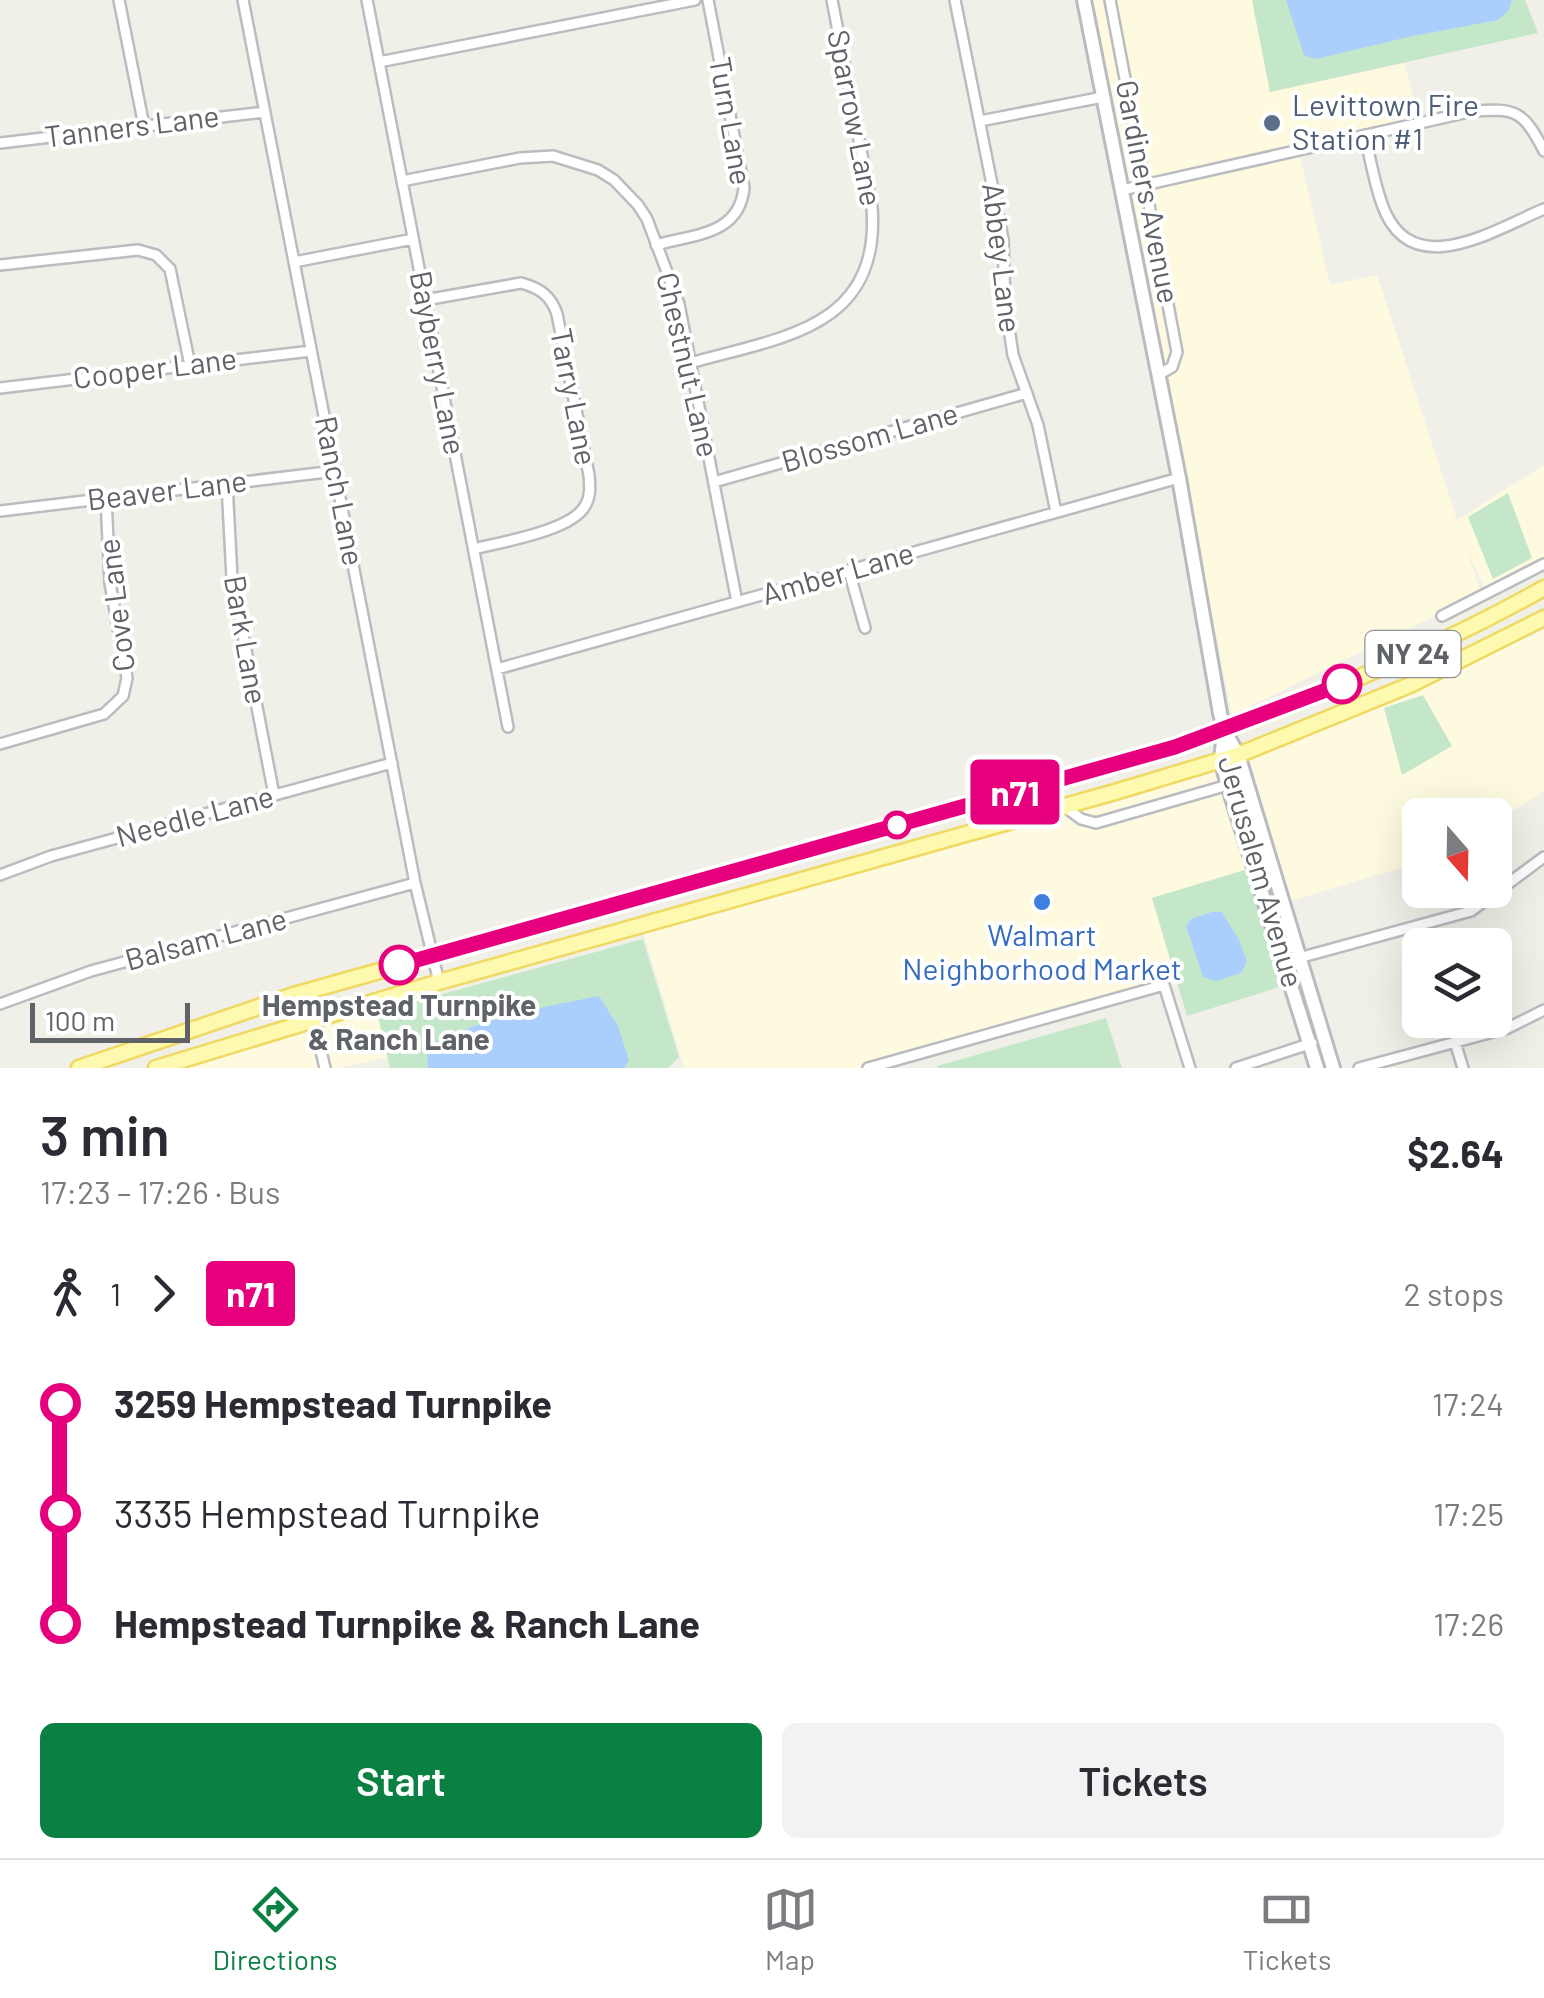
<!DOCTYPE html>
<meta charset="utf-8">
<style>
:root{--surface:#fff;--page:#f2f2f3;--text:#2b2b33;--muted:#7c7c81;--line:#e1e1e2;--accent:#0b8043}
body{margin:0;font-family:Barlow,sans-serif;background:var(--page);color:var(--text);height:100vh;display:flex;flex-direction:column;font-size:38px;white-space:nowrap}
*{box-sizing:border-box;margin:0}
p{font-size:32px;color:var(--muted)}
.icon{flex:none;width:55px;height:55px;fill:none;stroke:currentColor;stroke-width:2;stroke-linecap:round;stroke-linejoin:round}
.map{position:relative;height:1068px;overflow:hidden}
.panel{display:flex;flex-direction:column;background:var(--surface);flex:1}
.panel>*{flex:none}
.badge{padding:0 20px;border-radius:8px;font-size:35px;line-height:65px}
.needle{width:65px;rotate:160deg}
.controls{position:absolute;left:1402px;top:798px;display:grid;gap:20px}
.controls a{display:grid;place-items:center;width:110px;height:110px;border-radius:15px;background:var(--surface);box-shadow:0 10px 40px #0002;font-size:50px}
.scale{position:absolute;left:30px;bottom:25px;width:160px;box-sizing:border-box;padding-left:10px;border:5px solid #5f6267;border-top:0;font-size:28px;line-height:35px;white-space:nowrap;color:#5f6267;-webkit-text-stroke:8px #fff;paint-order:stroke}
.map>.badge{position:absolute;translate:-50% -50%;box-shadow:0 0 0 5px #fff}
.legs{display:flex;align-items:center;gap:15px;height:110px;padding:0 40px;font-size:32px}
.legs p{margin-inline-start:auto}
.overview{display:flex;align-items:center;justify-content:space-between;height:170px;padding:0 40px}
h1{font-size:55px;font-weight:600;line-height:75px}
.action{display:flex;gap:20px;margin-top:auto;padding:20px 40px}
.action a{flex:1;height:115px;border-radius:15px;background:var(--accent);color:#fff;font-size:40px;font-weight:600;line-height:115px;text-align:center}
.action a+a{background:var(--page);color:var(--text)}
ul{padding:0 40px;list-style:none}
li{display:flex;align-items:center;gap:35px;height:110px;font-size:38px}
li i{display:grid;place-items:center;width:15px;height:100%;margin:0 12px;background:currentColor}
li i::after{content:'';width:25px;height:25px;margin:-12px;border:8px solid;border-radius:50%;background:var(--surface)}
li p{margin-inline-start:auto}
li:first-child i{background:linear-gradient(#0000 50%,currentColor 0)}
li:last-child i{background:linear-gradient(currentColor 50%,#0000 0)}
.tabs{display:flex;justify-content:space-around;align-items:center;height:140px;border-top:2px solid var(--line);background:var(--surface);font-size:28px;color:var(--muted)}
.tabs a{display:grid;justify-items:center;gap:5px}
.tabs .selected{color:var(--accent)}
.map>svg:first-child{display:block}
</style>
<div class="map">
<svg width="1544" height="1068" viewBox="0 0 1544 1068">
<rect width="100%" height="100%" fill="#f0f0e8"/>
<path fill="#fdfae0" d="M1088,0H1252L1271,92L1405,63L1419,125L1299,152L1330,285L1377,275L1457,520L1544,465V556L1485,590L1466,547L1481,593L1232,715Z
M1544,630V791L1495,822V815H1420V862L1291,901L1250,760Z
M1219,763L1251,868L1152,898L1177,984L881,1068H684L643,931Z
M376,1003L388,1057L339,1068H165Z"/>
<path fill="#c5e7c9" d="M1252,0H1525L1538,33L1270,92Z
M1508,493L1532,558L1493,579L1468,517Z
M1423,695L1452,746L1402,775L1384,708Z
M1251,868L1286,985L1187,1016L1152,898Z
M643,939L679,1057L668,1068H390L377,1012Z
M1106,1018L1122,1068H938L937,1066Z"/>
<path fill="#abcffd" d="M1286,0H1512L1508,11L1498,20L1408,37L1316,59L1304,55Z
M1212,912H1222L1239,940L1247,962L1241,973L1216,981L1203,977L1186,926L1191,919Z
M599,996L618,1026L629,1060L624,1068H428L427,1047C480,1018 539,1008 599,996Z"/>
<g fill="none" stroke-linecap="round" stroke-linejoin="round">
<g stroke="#babcc0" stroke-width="14">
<path id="minor" d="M119,0L144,126
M243,0L415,883L439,982
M367,0L508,727
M955,0L1003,239L1005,302L1013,355L1038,425L1056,512
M1110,0L1177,352L1172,367L1158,375
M379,62L695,0
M980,121L1103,97
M1365,135C1370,158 1374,182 1382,204C1410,284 1492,231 1544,209
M0,143L264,112
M402,181L520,158L553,156L598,170L614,180L638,205L647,219L679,304L737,602
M1122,190L1473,111C1517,108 1523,111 1544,151
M656,245C695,234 739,235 744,188L708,0
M294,262L413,239
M0,265L138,250L156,255L170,269L190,365
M425,300L521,283C540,288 551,296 557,314L589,475C590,486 591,496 585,506C571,531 501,542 474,549
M690,363C782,337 881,329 872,207L832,0
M0,388L311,351
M714,482L1027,393
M227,484L232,578L274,795
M0,511L335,471
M849,571L865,628
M1442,616L1544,564
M497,669L1179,478
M0,744L104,714L123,696L127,678L110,583L106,498
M1065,807L1081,819L1096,823L1228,785
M0,875L51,856L392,763
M1284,962L1471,911L1544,857
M307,991L325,1068
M0,1004L91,971L415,883
M1455,1042L1463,1068
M868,1068L1164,985L1190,1068
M1236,1068L1312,1043
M1359,1068L1508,1028L1544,1010"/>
</g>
<g stroke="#b9bbc0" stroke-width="18">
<path id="secondary" d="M1084,0L1179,478L1220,713L1224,730L1238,755L1333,1068
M1224,732L1221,760L1228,785L1317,1068"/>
</g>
<g stroke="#efd962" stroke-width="19">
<path id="primary" d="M79,1068L294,995L1175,747C1302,703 1427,654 1544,588
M156,1068L439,982L1115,792L1238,755L1410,685L1544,618"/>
</g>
<use href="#minor" stroke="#fff" stroke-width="9"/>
<use href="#secondary" stroke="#fff" stroke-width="12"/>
<use href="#primary" stroke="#fdfab0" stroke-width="14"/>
</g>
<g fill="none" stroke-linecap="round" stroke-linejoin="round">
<g stroke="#fff" stroke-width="22">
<path id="line-1" d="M399,965L1175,747L1342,684"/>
</g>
<use href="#line-1" stroke="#e6007e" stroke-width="15"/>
</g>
<circle fill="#5c6f8a" stroke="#fff" stroke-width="4" cx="1272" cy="123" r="10"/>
<g fill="#fff" stroke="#e6007e" stroke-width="5">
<circle cx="1342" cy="684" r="18"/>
<circle cx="897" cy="825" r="12"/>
<circle cx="399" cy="965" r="18"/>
</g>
<circle fill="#3f7fe0" stroke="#fff" stroke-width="4" cx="1042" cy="902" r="10"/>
<g text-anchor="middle" stroke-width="8" stroke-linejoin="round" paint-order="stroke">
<rect fill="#fff" stroke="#8f9195" stroke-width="2.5" x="1365.5" y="631" width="95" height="46" rx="8"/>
<g font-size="28" font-weight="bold" fill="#5f6267">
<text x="1413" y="664">NY 24</text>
</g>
<g font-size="30" fill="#4e5e75" stroke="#fff" text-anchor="start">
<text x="1292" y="116">Levittown Fire<tspan x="1292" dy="34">Station #1</tspan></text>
</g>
<g font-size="30" fill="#5f6267" stroke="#fff">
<text transform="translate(854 118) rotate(79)" y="10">Sparrow Lane</text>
<text transform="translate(730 121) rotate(80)" y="10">Turn Lane</text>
<text transform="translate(132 127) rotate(-7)" y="10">Tanners Lane</text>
<text transform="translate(1147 192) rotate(79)" y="10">Gardiners Avenue</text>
<text transform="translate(1001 258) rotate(83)" y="10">Abbey Lane</text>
<text transform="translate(437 363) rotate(79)" y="10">Bayberry Lane</text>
<text transform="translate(687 365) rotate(77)" y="10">Chestnut Lane</text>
<text transform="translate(155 369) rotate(-7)" y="10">Cooper Lane</text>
<text transform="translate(573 397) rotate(79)" y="10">Tarry Lane</text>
<text transform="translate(870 438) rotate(-16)" y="10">Blossom Lane</text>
<text transform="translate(167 491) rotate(-7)" y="10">Beaver Lane</text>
<text transform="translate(339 491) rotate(79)" y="10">Ranch Lane</text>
<text transform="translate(838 574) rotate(-16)" y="10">Amber Lane</text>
<text transform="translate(117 605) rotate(-97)" y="10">Cove Lane</text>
<text transform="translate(245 640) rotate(80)" y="10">Bark Lane</text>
<text transform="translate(195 817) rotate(-15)" y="10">Needle Lane</text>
<text transform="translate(1260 872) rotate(74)" y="10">Jerusalem Avenue</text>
<text transform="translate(206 940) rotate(-15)" y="10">Balsam Lane</text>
</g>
<g font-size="30" fill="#366cbe" stroke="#fff">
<text x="1042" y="946">Walmart<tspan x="1042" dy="34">Neighborhood Market</tspan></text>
</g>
<g font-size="30" font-weight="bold" fill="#5f6267" stroke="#fff">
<text x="399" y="1016">Hempstead Turnpike<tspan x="399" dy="34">&amp; Ranch Lane</tspan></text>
</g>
</g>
</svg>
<div class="controls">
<a><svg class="needle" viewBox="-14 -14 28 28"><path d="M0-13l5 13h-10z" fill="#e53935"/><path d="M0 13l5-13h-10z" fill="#7c7c81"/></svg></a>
<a><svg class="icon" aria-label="layers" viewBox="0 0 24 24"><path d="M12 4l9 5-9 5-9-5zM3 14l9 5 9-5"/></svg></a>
</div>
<div class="scale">100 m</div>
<b class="badge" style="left:1015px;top:792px;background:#e6007e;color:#fff">n71</b>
</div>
<section class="panel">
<div class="overview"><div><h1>3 min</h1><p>17:23 – 17:26 · Bus</p></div><b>$2.64</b></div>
<div class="legs"><svg class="icon" aria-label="walk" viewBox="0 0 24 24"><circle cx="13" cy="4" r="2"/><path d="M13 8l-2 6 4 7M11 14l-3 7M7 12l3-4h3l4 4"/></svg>1<svg class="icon" aria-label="forward" viewBox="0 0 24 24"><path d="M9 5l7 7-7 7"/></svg><b class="badge" style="background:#e6007e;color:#fff">n71</b><p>2 stops</p></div>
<ul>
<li><i style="color:#e6007e"></i><b>3259 Hempstead Turnpike</b><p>17:24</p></li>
<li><i style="color:#e6007e"></i><span>3335 Hempstead Turnpike</span><p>17:25</p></li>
<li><i style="color:#e6007e"></i><b>Hempstead Turnpike &amp; Ranch Lane</b><p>17:26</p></li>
</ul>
<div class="action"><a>Start</a><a>Tickets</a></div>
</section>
<nav class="tabs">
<a class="selected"><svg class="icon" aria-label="directions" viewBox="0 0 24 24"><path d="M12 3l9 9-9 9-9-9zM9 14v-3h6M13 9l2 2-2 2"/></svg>Directions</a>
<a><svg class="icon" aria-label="map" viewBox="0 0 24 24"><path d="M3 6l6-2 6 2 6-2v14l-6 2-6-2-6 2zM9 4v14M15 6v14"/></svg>Map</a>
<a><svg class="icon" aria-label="tickets" viewBox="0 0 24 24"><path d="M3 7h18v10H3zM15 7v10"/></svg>Tickets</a>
</nav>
